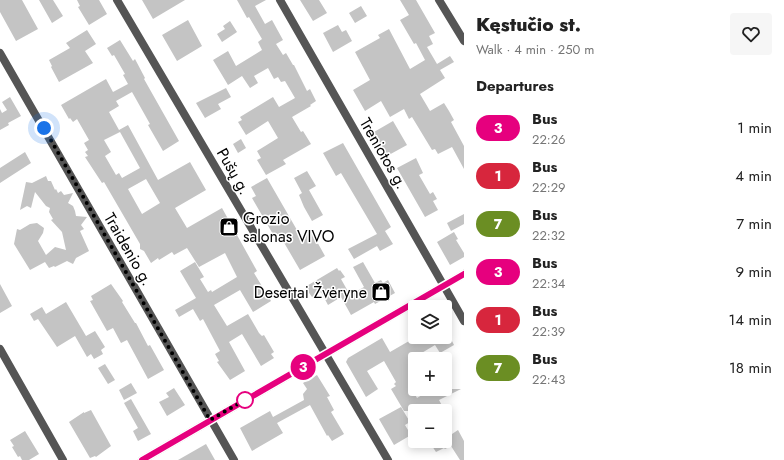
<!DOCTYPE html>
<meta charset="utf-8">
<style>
:root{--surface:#fff;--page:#f6f6f6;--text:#222;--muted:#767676}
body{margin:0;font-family:Jost,sans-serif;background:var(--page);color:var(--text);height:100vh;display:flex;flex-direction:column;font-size:15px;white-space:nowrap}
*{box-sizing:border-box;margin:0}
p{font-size:13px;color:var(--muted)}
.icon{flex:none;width:22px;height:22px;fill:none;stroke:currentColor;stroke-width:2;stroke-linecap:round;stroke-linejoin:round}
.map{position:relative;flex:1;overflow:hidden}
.drawer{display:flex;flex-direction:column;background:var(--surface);width:320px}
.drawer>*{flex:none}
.badge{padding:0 8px;border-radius:13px;font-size:14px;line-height:26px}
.controls{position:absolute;left:408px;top:300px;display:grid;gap:8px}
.controls a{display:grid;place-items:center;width:44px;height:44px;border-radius:4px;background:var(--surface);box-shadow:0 2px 10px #0003;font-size:20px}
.you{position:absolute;width:20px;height:20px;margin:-10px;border:3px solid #fff;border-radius:50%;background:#1a73e8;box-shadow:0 0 0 6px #1a73e833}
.map>.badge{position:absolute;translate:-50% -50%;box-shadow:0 0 0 2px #fff}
h2{padding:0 12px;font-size:15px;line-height:36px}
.round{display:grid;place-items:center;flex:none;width:42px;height:42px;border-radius:4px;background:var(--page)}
.overview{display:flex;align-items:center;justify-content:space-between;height:68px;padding:0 12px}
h1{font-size:19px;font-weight:800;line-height:30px}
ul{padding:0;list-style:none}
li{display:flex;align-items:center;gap:12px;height:48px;padding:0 12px}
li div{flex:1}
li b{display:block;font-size:15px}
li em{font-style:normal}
li .badge{min-width:44px;font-weight:700;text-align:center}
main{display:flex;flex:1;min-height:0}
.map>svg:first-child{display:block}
</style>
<main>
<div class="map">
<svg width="464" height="460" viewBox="0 0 464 460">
<rect width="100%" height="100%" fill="#fff"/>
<path fill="#c4c4c4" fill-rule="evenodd" d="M0,0H22L38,29L16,41L0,12Z
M39,0H53L63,16L52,23Z
M77,0H99L107,14L89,25L78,7L80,6Z
M142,0H185L153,19Z
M237,0H266L255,6L265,24L272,20L283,40L276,44L283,55L286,53L293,65H294L307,91L310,89L316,101L310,105L311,106L292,117L301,132L303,131L311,144L283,160L286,164L266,175L257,160L261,158L257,151L278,138L268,121L246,135L238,122L242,120L240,117L273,97L279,107L295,98L285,81L281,82L278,77L274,79L268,68L254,76L258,83L250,88L242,76L228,85L213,60L228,51L236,66L262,50L258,42L262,39L249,17L247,18Z
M300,0H319L327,13L313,21Z
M400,0H416L435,33L429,36L433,44L427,47L437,64L450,56L454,62L440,70L445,78L420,94L430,111L444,103L449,111L454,120L451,122L464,146V169L452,147L438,154L435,149L432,150L412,117L409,119L404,109L390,117L381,101L365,111L353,90L370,80L355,52L380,38L378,35L389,29L410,69L425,60L416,43L414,44L400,20L409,15Z
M361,6L367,16L355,23L349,13Z
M188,20L202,46L177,61L162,35Z
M230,21L237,32L222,42L217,34L225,29L223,26Z
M338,25L342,32L346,30L352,41L333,52L323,33Z
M87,30L96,44L85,51L93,63L59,82L51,67L52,66L49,60L70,48L66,43Z
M120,40L133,61L135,59L145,78L144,79L179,141L163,151L148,125L150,124L132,92L116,101L119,106L109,112L119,130L128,125L158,180L190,162L206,190L175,208L187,228L222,208L257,271L254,273L271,301L253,312L240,290L214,305L227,326L248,314L259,333L262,336L264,335L274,352L271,354L274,358L261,366L242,334L229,342L245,371L230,380L217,362L219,361L215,354L220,351L203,319L200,321L193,309L179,317L175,310L196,298L180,271L195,262L204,277L200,279L208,292L211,290L212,292L237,277L225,253L199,267L187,248L174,255L172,252L159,260L158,258L151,263L144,251L140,249V244L104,182L102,183L85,157L88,156L85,152L88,150L84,143L89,140L77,119L73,122L70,118L69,119L61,105L106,79L113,92L128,84L123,75L125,74L114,55L112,56L107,48ZM120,132L140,168L122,178L119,173L116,175L105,156L111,152L104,140ZM146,179L160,203L142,214L128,189Z
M226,88L231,97L218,104L221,109L205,118L196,103Z
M10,97L21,116L8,123L9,125L0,130V109L2,113L7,110L2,102Z
M393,121L407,145L387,156L374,132Z
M241,139L246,148L238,153L233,144Z
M343,143L391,227L385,231L393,244L380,251L377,246L354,259L348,249L377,234L341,173L336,176L323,153Z
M25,152L31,163L0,183V168Z
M416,158L423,173L419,175L430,194L433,192L437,199L433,201L438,210L425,217L397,168Z
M307,171L316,186L309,190L323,215L312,221L304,207L299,195L302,193L294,178Z
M46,176L48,181H51L55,190L56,189L58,193L61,191L64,195L73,193L68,203L73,206L75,211L76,216L87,217L81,225L84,229L80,231L89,251L76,258L73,264L67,261L55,267L54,266L49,268L45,262L30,270L14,244L17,229L20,230L30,224L37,223L44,228L43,233L38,241L46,255L55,247L66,250L62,232L51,220L53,219L49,212L50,208L46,206L35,192L31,208L27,206L20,210L26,182L32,183Z
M267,178L301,237L311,231L325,256L300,270L279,234L274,236L252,198L256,196L251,187Z
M464,214V224L451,231L447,223Z
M454,232L458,239L456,240L464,253V257L450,265L437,242Z
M363,262L375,283L381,280L383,283L388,280L395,293L375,304L374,302L351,315L341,297L328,305L321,292L312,297L305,287L337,268L339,271L340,270L345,277L341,279L350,295L364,287L353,267Z
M0,284L12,306L0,313Z
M111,284L123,301L122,302L135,323H136L148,346L150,345L164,370L148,379L127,340L121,343L113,328L107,331L90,301L93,300L91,296Z
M66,302L86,336L95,331L105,347L101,350L103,354L94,359L91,354L87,357L75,336L57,347L38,319L34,321L30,314L42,307L46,314Z
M416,337H450L454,345L440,353L435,345L420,354L423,359H415V378L408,382L417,398L432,389H461L439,400L445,411H404L391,389L396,386L394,384L396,382L384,361L367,371L378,389L366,397L346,362L348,358L382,338L390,352Z
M105,364L115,380L108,384L98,368Z
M317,375L330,396L327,397L334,410L331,412L344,434L332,441L328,435L327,436L310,405L277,423L283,433L252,451L240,428L270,411L273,417L304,400L303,394L307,389L303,383Z
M131,383L137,393L124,400L119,390Z
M174,388L185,405L167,416L159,402L169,397L166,393Z
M131,399L151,434L138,441L133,431L138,428L124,403Z
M401,407L410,422L405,425L411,435L394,445L379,419Z
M91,410L111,446L96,457L95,456L90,458L69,422L84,412V413Z
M445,421L452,434L458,430L464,441V460H460L451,446L445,449L444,448L436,452L432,446L440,441H445Z
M25,431L39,454L29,460H22L20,456L18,457L12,447L14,446L10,440Z
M206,444L215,460H178Z"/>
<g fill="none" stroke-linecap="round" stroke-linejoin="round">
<path stroke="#555" stroke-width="8" d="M117,0L388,460
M280,0L464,321
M439,0L464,41
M0,53L234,460
M0,349L63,460"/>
<path stroke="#222" stroke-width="8" d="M142,460L464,274"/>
</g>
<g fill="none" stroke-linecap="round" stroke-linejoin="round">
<g stroke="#fff" stroke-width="9">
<path id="line" d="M142,460L464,274"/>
</g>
<use href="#line" stroke="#e6007e" stroke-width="6"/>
<path stroke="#000" stroke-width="4" stroke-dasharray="0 7.2" d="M44,128L210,420L245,400"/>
</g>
<defs>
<g id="shop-square" transform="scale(1)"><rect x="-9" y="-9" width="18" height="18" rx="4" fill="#000" stroke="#fff"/><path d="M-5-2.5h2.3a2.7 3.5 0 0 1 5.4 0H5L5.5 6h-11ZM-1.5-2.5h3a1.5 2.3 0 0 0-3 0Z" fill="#fff"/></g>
</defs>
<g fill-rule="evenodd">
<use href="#shop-square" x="229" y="227"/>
<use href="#shop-square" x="381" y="292"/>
</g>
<circle fill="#fff" stroke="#e6007e" stroke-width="2" cx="245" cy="400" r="8"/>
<g text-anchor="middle" stroke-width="3" stroke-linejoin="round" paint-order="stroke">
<g font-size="16" fill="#000" stroke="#fff">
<text transform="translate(384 153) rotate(60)" y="6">Treniotos g.</text>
<text transform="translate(234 171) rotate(60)" y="6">Pušų g.</text>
<text transform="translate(129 249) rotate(60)" y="6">Traidenio g.</text>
</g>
<g font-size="16" fill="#000" stroke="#fff" text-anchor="start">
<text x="243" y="224">Grozio<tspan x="243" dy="18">salonas VIVO</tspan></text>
<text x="367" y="298" text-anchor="end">Desertai Žvėryne</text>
</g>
</g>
</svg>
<div class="controls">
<a><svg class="icon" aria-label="layers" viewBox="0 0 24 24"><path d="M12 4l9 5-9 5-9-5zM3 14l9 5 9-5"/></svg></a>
<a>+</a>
<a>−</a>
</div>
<div class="you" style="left:44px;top:128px"></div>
<b class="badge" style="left:303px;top:367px;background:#e6007e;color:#fff">3</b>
</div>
<section class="drawer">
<div class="overview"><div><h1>Kęstučio st.</h1><p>Walk · 4 min · 250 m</p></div><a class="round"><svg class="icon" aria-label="heart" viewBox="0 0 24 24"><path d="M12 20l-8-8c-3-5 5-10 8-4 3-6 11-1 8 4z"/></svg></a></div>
<h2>Departures</h2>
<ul>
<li><span class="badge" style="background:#e6007e;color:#fff">3</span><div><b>Bus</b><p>22:26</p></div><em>1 min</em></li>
<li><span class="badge" style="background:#d7263d;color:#fff">1</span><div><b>Bus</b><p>22:29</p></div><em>4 min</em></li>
<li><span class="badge" style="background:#6b8e23;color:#fff">7</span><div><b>Bus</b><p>22:32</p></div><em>7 min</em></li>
<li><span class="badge" style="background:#e6007e;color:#fff">3</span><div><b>Bus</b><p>22:34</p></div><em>9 min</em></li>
<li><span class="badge" style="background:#d7263d;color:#fff">1</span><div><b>Bus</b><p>22:39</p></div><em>14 min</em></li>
<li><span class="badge" style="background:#6b8e23;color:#fff">7</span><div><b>Bus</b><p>22:43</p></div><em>18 min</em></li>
</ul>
</section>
</main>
